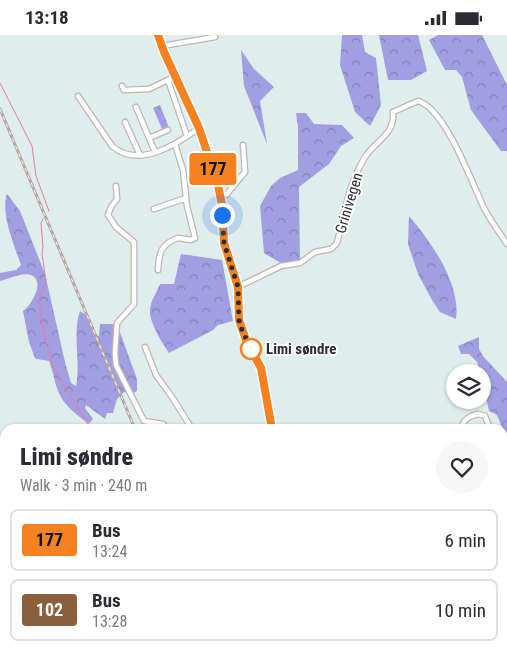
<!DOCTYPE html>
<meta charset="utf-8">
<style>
:root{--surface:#fff;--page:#f7f7f7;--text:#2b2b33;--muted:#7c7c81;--line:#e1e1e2}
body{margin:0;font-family:"Roboto Condensed",sans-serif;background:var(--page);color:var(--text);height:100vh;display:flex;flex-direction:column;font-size:19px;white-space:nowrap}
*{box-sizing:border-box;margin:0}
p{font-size:16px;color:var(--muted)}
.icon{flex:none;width:28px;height:28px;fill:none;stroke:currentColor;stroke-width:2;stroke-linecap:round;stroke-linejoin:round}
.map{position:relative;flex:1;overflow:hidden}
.sheet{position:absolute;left:0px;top:389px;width:508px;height:236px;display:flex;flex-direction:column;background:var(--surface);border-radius:15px 15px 0 0;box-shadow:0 1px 4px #0004}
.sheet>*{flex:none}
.badge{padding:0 10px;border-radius:4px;font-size:18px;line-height:32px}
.fabs{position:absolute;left:446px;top:329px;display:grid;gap:10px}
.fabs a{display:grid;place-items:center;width:45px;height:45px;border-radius:50%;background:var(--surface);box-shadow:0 1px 4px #0004;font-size:25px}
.you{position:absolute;width:25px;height:25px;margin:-12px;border:4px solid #fff;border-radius:50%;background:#1a73e8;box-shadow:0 0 0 8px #1a73e833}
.map>.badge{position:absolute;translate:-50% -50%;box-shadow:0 0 0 2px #fff}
.round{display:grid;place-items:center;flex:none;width:52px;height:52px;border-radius:26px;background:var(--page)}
.overview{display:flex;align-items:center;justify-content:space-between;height:85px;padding:0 20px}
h1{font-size:24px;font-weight:800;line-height:38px}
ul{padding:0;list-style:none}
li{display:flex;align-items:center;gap:15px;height:62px;margin:0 10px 8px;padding:0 10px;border:2px solid var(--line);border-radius:8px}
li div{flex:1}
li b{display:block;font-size:19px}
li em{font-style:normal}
li .badge{min-width:55px;font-weight:700;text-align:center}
.status{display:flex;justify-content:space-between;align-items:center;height:35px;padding:0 25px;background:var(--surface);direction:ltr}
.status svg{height:14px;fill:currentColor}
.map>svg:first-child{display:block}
</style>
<div class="status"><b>13:18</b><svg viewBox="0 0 49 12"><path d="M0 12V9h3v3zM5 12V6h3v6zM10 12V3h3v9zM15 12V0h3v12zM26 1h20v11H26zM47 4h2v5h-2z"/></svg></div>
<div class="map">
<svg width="507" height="624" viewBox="0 0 507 624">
<defs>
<pattern id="forest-crowns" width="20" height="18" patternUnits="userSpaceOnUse" patternTransform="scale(1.25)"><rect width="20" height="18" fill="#a19fe1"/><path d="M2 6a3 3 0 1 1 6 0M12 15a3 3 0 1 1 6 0" fill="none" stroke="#8482b7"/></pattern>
</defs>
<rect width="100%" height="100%" fill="#e0eded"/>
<path fill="url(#forest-crowns)" d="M342,0H362L365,17L376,23L381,70L370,91L355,77L340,30Z
M379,0H418L427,36L411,45H388Z
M438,0H482L507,50V116H501L471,75L462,42L456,35H445L429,5Z
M241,15L254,34L274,52L260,66L267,109L244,51Z
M160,70L169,93L163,96L153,73Z
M296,78H306L314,89L342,90L354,103L341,111L329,129L299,152L300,228L284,230L264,218L260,171L271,151L280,143L298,135V92Z
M7,159L20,176L45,239L65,327L71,348L76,351C81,327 72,299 80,276L86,280L95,300L99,301L100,289H117L137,344V356L131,359L124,357L117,364L113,378H107L105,384L86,370L85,373L93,384L90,388C84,386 81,383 76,379C54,360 58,351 49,326L37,324L35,323L29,307L23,276C31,271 46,246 31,240C23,237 8,244 0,246V238L16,235L21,230C15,212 0,178 7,159Z
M409,181C431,207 461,248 456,284L440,277L432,265L418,239L408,209Z
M181,219L222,225L233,286L218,290L213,295L169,318C162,308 149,287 150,275C150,267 157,257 160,249H174Z
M479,302V314L483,321L507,347V405L497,380L489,376L483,348L482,338L480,337L477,327L469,319H461L458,311Z"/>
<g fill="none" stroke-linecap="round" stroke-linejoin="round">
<path stroke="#eb78a1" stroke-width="1" d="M0,48L32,111L36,141L49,176
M43,184L41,188L43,212L42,219L46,246L39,266L45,304L54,334L87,388L98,394
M201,620L203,624"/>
<g stroke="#bfb6b3" stroke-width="7">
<path id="minor" d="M162,11L215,2
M175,41L168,45L187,101
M122,51L124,55L149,54L168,45
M78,61L112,111C138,134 176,110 199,93
M136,72L155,117
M125,87L140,120
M149,103L168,95
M116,151L117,164L111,172L108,180L116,192L134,207V269L117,288L115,318L116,330L144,386L163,389L167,394
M221,162L226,160L245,137L243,110
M154,174L186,163
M158,235C159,219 160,209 178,203L191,205L195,203L187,171L183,135L175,109
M238,252L281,231L300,228L315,217L331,214L337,208C344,179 349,148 365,122C376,105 395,100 393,77L418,66C445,73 472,148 484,173C490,185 499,197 507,209
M145,312L156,340L172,362L192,394
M462,394C462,384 470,381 478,379L485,381L490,394
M502,402L507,407
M308,620L310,624
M339,620L340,624
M386,620L403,624
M15,624L31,620
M411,624L428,620"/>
</g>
<g stroke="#c8c8c8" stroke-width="8">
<path id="major" d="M159,0L164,17L199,93L219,150L222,171L224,207L238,252L239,285L244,300L261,333L272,394
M433,620L435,624"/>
</g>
<use href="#minor" stroke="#fff" stroke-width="4.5"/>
<use href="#major" stroke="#66d9ec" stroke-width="5.5"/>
<g stroke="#b6a7a2" stroke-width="3">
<path id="rail" d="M0,74L135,394
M230,620L232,624"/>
</g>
<use href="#rail" stroke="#fff" stroke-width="1" stroke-dasharray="4" stroke-linecap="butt"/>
</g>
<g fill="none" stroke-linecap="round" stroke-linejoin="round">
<g stroke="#fff" stroke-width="11">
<path id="line" d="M158,0L164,17L199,93L218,150L222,170L224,208L238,252L239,285L246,305L261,333L272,394"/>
</g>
<use href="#line" stroke="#f58220" stroke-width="8"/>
<path stroke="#2d2d2d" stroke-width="5" stroke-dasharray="0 9" d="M222,180L224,208L238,252L239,285L242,295L251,314"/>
</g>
<circle fill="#fff" stroke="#f58220" stroke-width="2.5" cx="251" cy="314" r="10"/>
<g text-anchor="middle" stroke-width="4" stroke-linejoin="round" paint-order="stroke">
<g font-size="15" fill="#2d2d2d" stroke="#fff">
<text transform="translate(349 168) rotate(-73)" y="5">Grinivegen</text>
</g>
<g font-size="15" font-weight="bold" fill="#2d2d2d" stroke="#fff" text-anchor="start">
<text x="266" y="319">Limi søndre</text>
</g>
</g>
</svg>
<div class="fabs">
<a><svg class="icon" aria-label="layers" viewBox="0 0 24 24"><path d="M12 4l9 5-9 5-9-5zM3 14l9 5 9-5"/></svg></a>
</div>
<div class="you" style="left:222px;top:180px"></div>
<b class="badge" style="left:213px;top:134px;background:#f58220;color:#111">177</b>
<section class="sheet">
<div class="overview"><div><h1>Limi søndre</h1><p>Walk · 3 min · 240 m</p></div><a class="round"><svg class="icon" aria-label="heart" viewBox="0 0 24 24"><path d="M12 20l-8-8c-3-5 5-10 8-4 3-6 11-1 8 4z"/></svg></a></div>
<ul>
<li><span class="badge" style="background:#f58220;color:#111">177</span><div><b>Bus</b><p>13:24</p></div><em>6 min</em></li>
<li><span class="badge" style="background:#8b5e3c;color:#fff">102</span><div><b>Bus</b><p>13:28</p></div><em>10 min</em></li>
</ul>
</section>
</div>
